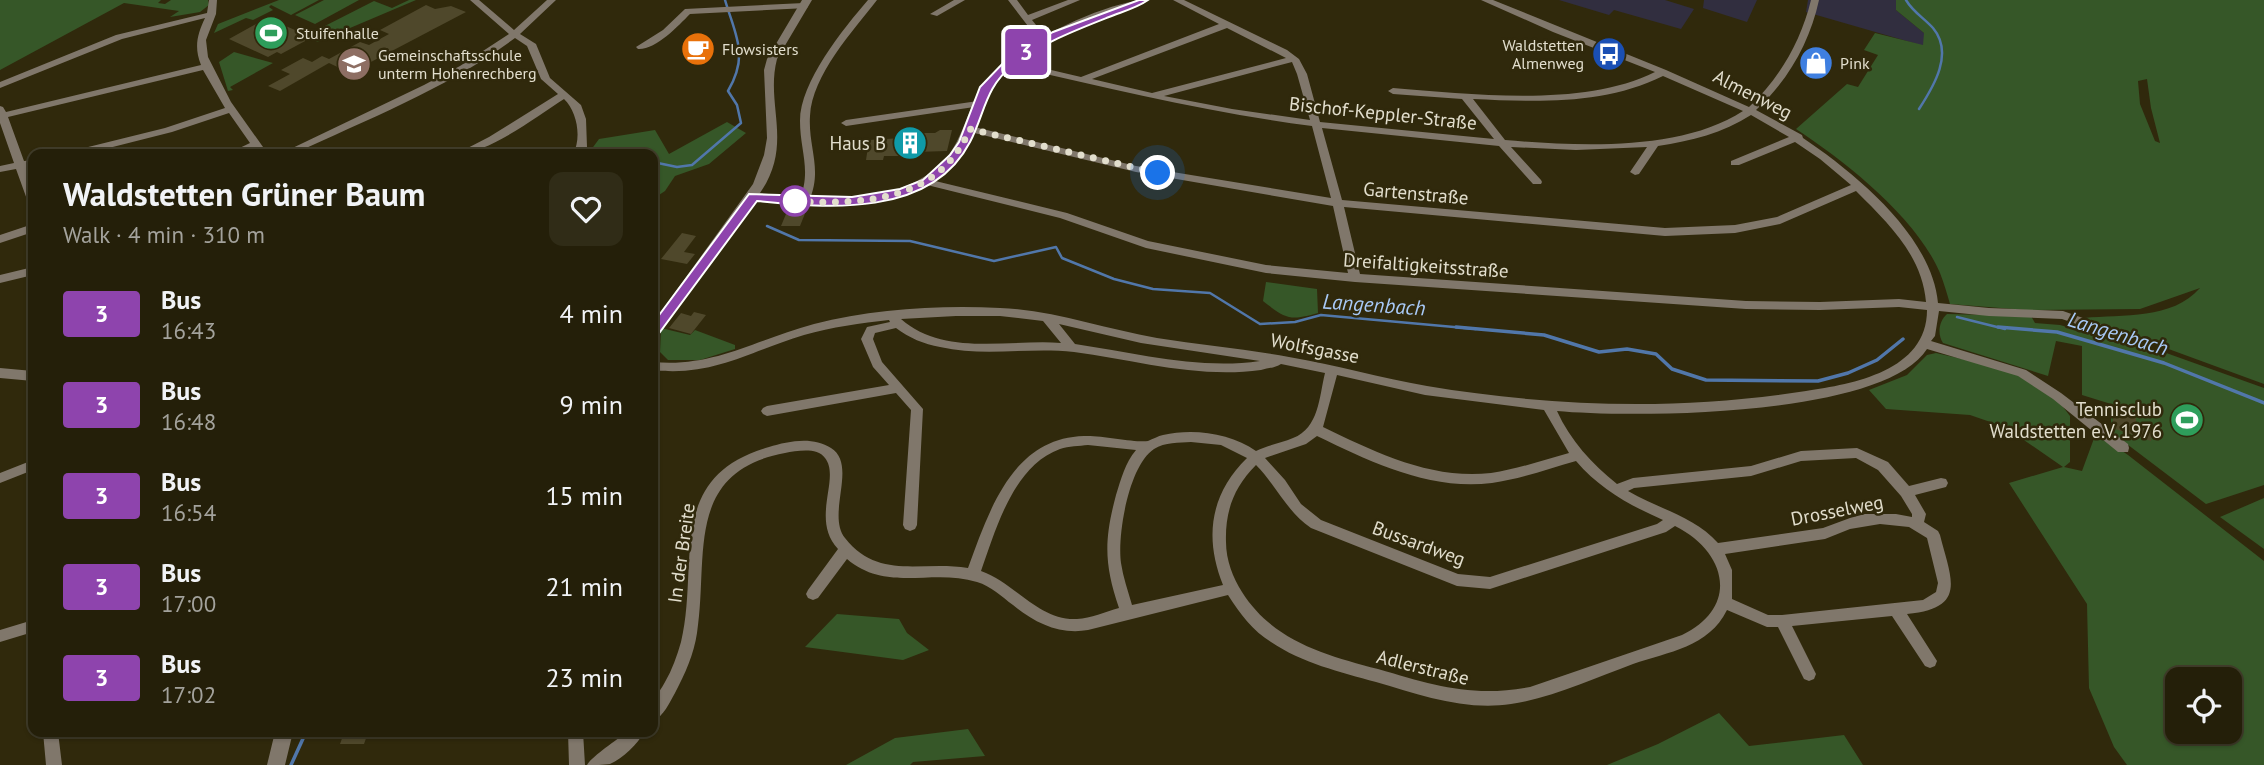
<!DOCTYPE html>
<meta charset="utf-8">
<style>
:root{--surface:#241f09;--page:#302c17;--text:#f1f3f6;--muted:#a3a29c;--line:#413d2a}
body{margin:0;font-family:"PT Sans",sans-serif;background:var(--page);color:var(--text);height:100vh;display:flex;flex-direction:column;font-size:26px;white-space:nowrap}
*{box-sizing:border-box;margin:0}
p{font-size:23px;color:var(--muted)}
.icon{flex:none;width:38px;height:38px;fill:none;stroke:currentColor;stroke-width:2;stroke-linecap:round;stroke-linejoin:round}
.map{position:relative;flex:1;overflow:hidden}
.details{position:absolute;left:28px;top:149px;width:630px;height:588px;display:flex;flex-direction:column;background:var(--surface);border-radius:14px;box-shadow:0 2px 5px #0004,0 0 0 2px var(--line)}
.details>*{flex:none}
.badge{padding:0 14px;border-radius:5px;font-size:24px;line-height:46px}
.buttons{position:absolute;left:2165px;top:667px;display:grid;gap:14px}
.buttons a{display:grid;place-items:center;width:77px;height:77px;border-radius:14px;background:var(--surface);box-shadow:0 2px 5px #0004,0 0 0 2px var(--line);font-size:35px}
.you{position:absolute;width:35px;height:35px;margin:-18px;border:5px solid #fff;border-radius:50%;background:#1a73e8;box-shadow:0 0 0 10px #1a73e833}
.map>.badge{position:absolute;translate:-50% -50%;box-shadow:0 0 0 4px #fff}
.round{display:grid;place-items:center;flex:none;width:74px;height:74px;border-radius:14px;background:var(--page)}
.headline{display:flex;align-items:center;justify-content:space-between;height:119px;padding:0 35px}
h1{font-size:33px;font-weight:700;line-height:52px}
ul{padding:0;list-style:none}
li{display:flex;align-items:center;gap:21px;height:91px;padding:0 35px}
li div{flex:1}
li b{display:block;font-size:26px}
li em{font-style:normal}
li .badge{min-width:77px;font-weight:700;text-align:center}
.map>svg:first-child{display:block}
</style>
<div class="map">
<svg width="2264" height="765" viewBox="0 0 2264 765">
<rect width="100%" height="100%" fill="#30290c"/>
<path fill="#312e3f" d="M1559,0H1665L1694,9L1681,29L1614,10L1609,15Z
M1704,0H1757L1747,22L1703,8Z
M1808,0H1896V10L1924,33V46L1806,12Z"/>
<path fill="#365728" fill-rule="evenodd" d="M0,0H161L158,3L165,4L171,0H208L209,5L200,12L170,17L179,11L124,3L0,70Z
M279,0H319L291,15L271,5L269,7L273,10L253,20L246,18L214,33L218,24Z
M324,0H359L315,24L295,15Z
M409,0H416L317,42L311,33L374,1L392,8Z
M1896,0H2264V384L2084,318C2123,314 2172,320 2200,288L2140,309L2026,310L1950,304C1947,294 1944,283 1940,273C1916,217 1846,162 1796,129L1847,84L1858,87L1878,55L1864,50L1875,33L1923,45L1924,33L1896,10ZM2147,79L2151,108L2160,143L2155,141L2140,104L2138,81Z
M234,52L273,63L230,87L233,90L228,91L219,62Z
M727,122L746,133L709,164L675,176L665,191L653,199V154H588L599,139L655,130L669,154Z
M1266,282L1317,289L1318,313C1290,321 1286,319 1263,301Z
M1947,314L2031,316L2035,323L2060,325L2117,341L2116,335L2264,388V485L2206,504L2111,432V404L2082,395V346L2056,341L2048,376L1943,343C1937,334 1939,321 1947,314Z
M661,328L690,335L695,330L735,345V349L700,360H668L660,352Z
M1936,353L2010,370L2060,403L2070,416V462L2064,467L2082,471L2096,433L2128,455L2264,561V765H2127L2114,747L2089,688L2087,604L2009,483L2063,467L2005,427L1970,415L1886,409L1869,390L1907,375L1927,355ZM2177,679H2230V732H2177Z
M2264,498V549L2220,517Z
M837,614L899,619L907,633L929,650L903,660L805,647Z
M1719,713L1749,746L1844,735L1863,765H1607L1658,744Z
M968,729L985,756L913,762L910,765H846L895,738Z"/>
<g fill="none" stroke-linecap="round" stroke-linejoin="round">
<path stroke="#5177aa" stroke-width="2.5" d="M1906,0C1913,12 1924,18 1933,28C1954,53 1934,86 1919,109
M653,162L677,167L692,165L741,123L737,105L728,91C749,55 736,37 725,0
M767,226L799,240L910,241L994,261L1056,247L1062,258L1114,279L1153,289L1210,293L1260,324L1295,322L1321,315L1476,329
M1957,317L2005,329"/>
<path stroke="#5177aa" stroke-width="3.5" d="M1456,327L1544,335L1599,352L1627,349L1656,354L1672,369L1706,380L1818,381L1848,373L1877,360L1903,339
M1998,327L2057,332L2164,363L2264,403
M291,765L306,732"/>
</g>
<path fill="#4f482b" d="M426,5L435,9L451,6L466,12L350,73L329,63L280,91L268,86L290,74L281,70L303,58L312,62L322,56L329,59L360,42L369,45L389,34L380,30Z
M267,18L302,33L297,36L307,40L281,54L277,52L268,57L229,39Z
M1808,54L1824,57L1815,71L1801,67Z
M940,130H952L947,151L916,152L915,155L910,156H884L883,160H866L869,140L902,138L907,133H935Z
M791,210L806,211L800,226H781L786,214H789Z
M682,233L696,236L684,252L695,254L687,264L661,259Z
M694,312L706,315L691,334L669,328L681,313L691,316Z
M2114,410L2136,418V426L2152,431L2151,441L2112,428Z
M344,733H368L364,744H340Z"/>
<g fill="none" stroke-linecap="round" stroke-linejoin="round">
<path fill="#80776b" fill-rule="evenodd" d="M209,0H217L216,14L206,40L208,57L231,102L268,154H258L254,149L241,154H227L250,143L229,113L172,132L85,154H67L68,152L165,128L225,108L203,70L8,117L24,161L33,160V166L26,168L33,189V206L29,205L16,169L0,172V166L14,163L0,123V106L3,107L6,112L201,65C194,47 197,35 205,18L122,39L0,88V82L116,35L207,13Z
M470,0H479L514,30L547,0H556L520,34L536,44L550,78L581,105L586,119L587,147L583,154H573C582,138 577,111 564,99C536,117 488,154 456,154L489,137L558,94L541,79L527,46L515,38C448,88 368,119 293,154H280L424,85L460,66L509,34Z
M868,0H877C853,31 812,75 810,116C808,148 823,169 809,201L808,203H800L799,201C812,171 800,151 800,121C800,82 843,29 868,0Z
M954,0H965L937,16L930,14Z
M1008,0H1017L1028,15L1068,0H1080L1032,20L1049,41L1044,44L1041,43Z
M1173,0H1184L1287,50L1299,59L1307,74L1320,122L1494,139L1462,99L1393,94L1388,91L1393,88C1471,94 1583,108 1655,72L1553,32L1481,0H1493L1666,70L1749,107C1780,78 1801,41 1811,0H1819C1810,42 1788,81 1756,110L1802,135L1803,138C1855,173 1932,236 1938,303L1989,308L2063,311L2134,336L2136,339L2130,343L2062,319L1989,316L1939,311L1935,336L1931,341L2026,370L2061,393L2128,444L2129,448L2128,452H2118L2053,399L2018,376L1927,349C1884,417 1633,418 1557,411C1570,440 1592,464 1617,484L1633,478L1751,466L1801,451L1857,448L1888,462L1909,486L1941,478L1946,479L1948,483L1946,487L1915,495L1926,514L1924,522L1938,531L1940,535C1951,579 1968,608 1907,614L1937,661L1935,666L1930,668L1925,666L1892,616L1792,626L1816,674L1814,679L1809,681L1804,679L1778,627H1767L1727,610C1709,647 1668,652 1633,664C1595,678 1552,698 1511,704C1465,711 1420,695 1376,682C1340,672 1302,663 1271,642C1253,631 1240,614 1228,595L1088,630C1060,635 1035,623 1013,605C1002,597 991,586 977,582C932,568 887,593 847,559L818,598L813,600L808,598L806,594L808,590L838,549C810,519 841,478 825,458C817,447 797,451 785,453C683,472 709,557 697,633C694,654 685,674 675,693C670,702 663,717 653,721C653,714 651,706 654,700C657,694 662,688 665,682C672,670 677,656 681,642C700,563 664,477 769,447C788,441 813,436 831,448C858,465 826,514 845,538C879,581 922,560 968,568C989,511 1012,438 1084,436C1101,435 1136,443 1148,441C1153,439 1158,436 1163,435C1193,428 1231,433 1256,451C1268,445 1281,443 1293,438C1319,428 1319,397 1325,373L1281,364C1275,368 1268,368 1261,370C1198,379 1136,360 1074,352C1029,347 984,357 940,347C924,344 909,338 896,328L875,333L873,339L882,362L923,409L917,525L915,529L910,531L905,529L903,525L911,410L896,393L767,416L763,414L761,411L763,408L767,406L889,385L873,367L861,339L867,327L890,322L889,320C861,323 832,327 804,335C750,351 713,377 653,370V362C714,368 757,339 814,324C873,309 939,305 1000,308C1053,310 1104,329 1157,338C1201,345 1246,349 1289,357C1336,365 1381,378 1427,386C1553,407 1679,411 1806,391C1853,384 1927,371 1927,310L1899,307L1820,310L1746,309L1355,282L1266,273L1146,248L1060,218L923,184L922,182L923,180L927,179L1067,213L1148,241L1266,265L1348,273L1333,206L1136,172L966,131L965,129L970,126L1136,166L1331,198L1312,126C1209,113 1110,88 1009,66L1004,63L1009,60L1081,77L1219,24ZM1227,28L1286,58L1152,93L1092,79ZM1292,62L1297,74L1310,120L1232,109L1164,96ZM1663,76L1743,111C1680,152 1577,146 1505,140L1473,99C1536,102 1605,105 1663,76ZM1751,115L1789,137L1731,161V165H1739L1795,142L1820,159L1851,185L1777,217L1735,225L1665,228L1342,200L1322,128L1499,146L1533,184H1541L1542,182L1541,180L1511,147L1576,150L1647,147L1630,172L1635,175L1639,174L1658,146C1691,141 1723,133 1751,115ZM1856,191C1888,223 1922,255 1926,302L1899,299L1820,302L1746,301L1360,274L1344,207L1665,236L1735,233L1780,224ZM956,316H1000L1043,321L1061,343C1009,339 944,357 901,319ZM1059,324L1141,343L1260,361C1199,370 1136,353 1075,344ZM1337,375L1425,395L1544,410L1569,453C1543,460 1518,469 1491,473C1431,480 1375,452 1323,427ZM1317,436C1371,462 1430,491 1492,483C1521,479 1548,469 1576,461C1600,489 1629,505 1663,520L1657,524L1490,577L1458,574L1321,520L1301,504L1285,480L1265,458L1306,444ZM1191,442L1221,445L1247,458C1210,494 1204,538 1223,585L1132,605C1128,591 1123,577 1121,563C1117,535 1129,465 1154,449C1165,442 1179,443 1191,442ZM1088,445L1136,450C1125,463 1121,479 1116,495C1104,540 1104,564 1119,608C1105,612 1091,618 1077,619C1039,621 1015,583 981,571C996,529 1013,466 1060,449C1069,446 1079,446 1088,445ZM1856,458L1878,470L1901,496L1912,514V517L1896,514H1865L1850,518L1823,528L1718,543C1694,516 1658,509 1628,491L1634,488L1751,476L1801,461ZM1256,465C1276,485 1287,512 1311,528L1457,586L1490,589L1666,532L1675,526C1727,552 1740,607 1682,635L1530,687C1472,698 1433,685 1378,669C1325,655 1273,641 1242,592C1233,578 1226,560 1226,542C1225,511 1234,487 1256,465ZM1880,524L1909,527L1927,538L1938,583L1936,592L1923,600L1782,615H1768L1732,599V570L1725,554L1825,539L1850,529Z
M804,3L808,6L807,8L690,14C678,26 656,50 638,49L636,47L663,30L685,9Z
M978,101L981,102V106L846,126L841,123L846,120Z
M33,224V232L0,243V235Z
M33,267V275L0,283V275Z
M33,460V470L0,483V473Z
M33,620V632L0,642V630Z
M43,732H58L62,765H46Z
M568,732H583L585,765H569Z
M626,732H644C638,744 623,758 610,764C604,765 594,765 587,765C592,756 616,741 626,732Z"/>
<path fill="#80776b" fill-rule="evenodd" d="M802,0H812L777,59C765,105 794,144 760,193C810,198 870,206 917,181C966,155 959,120 985,82C1009,47 1107,0 1148,0C1138,8 1122,11 1109,16C1076,28 1042,41 1015,64C982,91 987,114 968,145C923,218 828,208 754,200L658,336L653,338V323L753,184L764,155L767,138L764,70L767,59Z
M0,368L33,371V381L0,378Z
M275,732H293L285,765H267Z"/>
</g>
<path fill="#8e44ad" stroke="#fff" stroke-width="2" d="M1139,0H1148C1137,8 1121,12 1109,17C1076,30 1042,43 1013,65C985,87 985,113 970,142C931,218 827,208 757,201L657,336H648V330L749,194L852,197L900,189L923,180L950,155L959,142L980,87L1006,60L1053,32Z"/>
<g fill="none" stroke-linecap="round" stroke-linejoin="round">
<path stroke="#e2decd" stroke-width="7" stroke-dasharray="0 12.6" d="M795,201H790C861,205 938,203 970,129L1158,173"/>
</g>
<defs>
<g id="stadium-disc" transform="scale(1.75)"><circle r="9.5" fill="#2e9e5b" stroke="#30290c"/><path d="M0-5a6.5 5 0 1 0 0 10a6.5 5 0 1 0 0-10ZM-3.5-1.8h7v3.6h-7Z" fill="#fff"/></g>
<g id="cafe-disc" transform="scale(1.75)"><circle r="9.5" fill="#e8710a" stroke="#30290c"/><path d="M-5.5-4.5H6V0H3Q3 3.5 0 3.5H-2.5Q-5.5 3.5-5.5 0ZM3-3.2v2h1.7v-2ZM-6 4.5H4V6H-6Z" fill="#fff"/></g>
<g id="bus-disc" transform="scale(1.75)"><circle r="9.5" fill="#1a4fb4" stroke="#30290c"/><path d="M-5-6H5V4H4V6H2V4H-2V6H-4V4H-5ZM-3.5-4V0h7V-4ZM-3.5 1.2v1.5H-2V1.2ZM2 1.2v1.5H3.5V1.2Z" fill="#fff"/></g>
<g id="shop-disc" transform="scale(1.75)"><circle r="9.5" fill="#3f7fe0" stroke="#30290c"/><path d="M-5-2.5h2.3a2.7 3.5 0 0 1 5.4 0H5L5.5 6h-11ZM-1.5-2.5h3a1.5 2.3 0 0 0-3 0Z" fill="#fff"/></g>
<g id="school-disc" transform="scale(1.75)"><circle r="9.5" fill="#8d6e63" stroke="#30290c"/><path d="M0-5L7-2L0 1L-7-2ZM-4 1L0 2.5L4 1V4Q0 6-4 4Z" fill="#fff"/></g>
<g id="building-disc" transform="scale(1.75)"><circle r="9.5" fill="#0f9aa8" stroke="#30290c"/><path d="M-4-6H4V6H1V3H-1V6H-4ZM-2.5-4.3h1.7v1.8h-1.7ZM.8-4.3h1.7v1.8H.8ZM-2.5-1h1.7V.8h-1.7ZM.8-1h1.7V.8H.8Z" fill="#fff"/></g>
</defs>
<g fill-rule="evenodd">
<use href="#stadium-disc" x="271" y="33"/>
<use href="#cafe-disc" x="698" y="49"/>
<use href="#bus-disc" x="1609" y="54"/>
<use href="#shop-disc" x="1816" y="63"/>
<use href="#school-disc" x="354" y="64"/>
<use href="#building-disc" x="910" y="143"/>
<use href="#stadium-disc" x="2187" y="420"/>
</g>
<circle fill="#fff" stroke="#8e44ad" stroke-width="3.5" cx="795" cy="201" r="14"/>
<g text-anchor="middle" stroke-width="5" stroke-linejoin="round" paint-order="stroke">
<g font-size="16" fill="#e2decd" stroke="#30290c" text-anchor="start">
<text x="296" y="39">Stuifenhalle</text>
<text x="1584" y="51" text-anchor="end">Waldstetten<tspan x="1584" dy="18">Almenweg</tspan></text>
<text x="722" y="55">Flowsisters</text>
<text x="378" y="61">Gemeinschaftsschule<tspan x="378" dy="18">unterm Hohenrechberg</tspan></text>
<text x="1840" y="69">Pink</text>
</g>
<g font-size="19" fill="#e2decd" stroke="#30290c">
<text transform="translate(1753 94) rotate(27)" y="7">Almenweg</text>
<text transform="translate(1383 113) rotate(6)" y="7">Bischof-Keppler-Straße</text>
<text transform="translate(1416 193) rotate(5)" y="7">Gartenstraße</text>
<text transform="translate(1426 265) rotate(4)" y="7">Dreifaltigkeitsstraße</text>
<text transform="translate(1315 348) rotate(11)" y="7">Wolfsgasse</text>
<text transform="translate(1837 510) rotate(-11)" y="7">Drosselweg</text>
<text transform="translate(1419 543) rotate(20)" y="7">Bussardweg</text>
<text transform="translate(681 553) rotate(-82)" y="7">In der Breite</text>
<text transform="translate(1423 667) rotate(14)" y="7">Adlerstraße</text>
</g>
<g font-size="19" fill="#e2decd" stroke="#30290c" text-anchor="end">
<text x="886" y="150">Haus B</text>
<text x="2162" y="416">Tennisclub<tspan x="2162" dy="22">Waldstetten e.V. 1976</tspan></text>
</g>
<g font-size="21" font-style="italic" fill="#a8c9f6" stroke="#30290c">
<text transform="translate(1374 305) rotate(4)" y="7">Langenbach</text>
<text transform="translate(2118 334) rotate(17)" y="7">Langenbach</text>
</g>
</g>
</svg>
<div class="buttons">
<a><svg class="icon" aria-label="locate" viewBox="0 0 24 24"><circle cx="12" cy="12" r="6"/><path d="M12 2v4M12 18v4M2 12h4M18 12h4"/></svg></a>
</div>
<div class="you" style="left:1158px;top:173px"></div>
<b class="badge" style="left:1026px;top:52px;background:#8e44ad;color:#fff">3</b>
<section class="details">
<div class="headline"><div><h1>Waldstetten Grüner Baum</h1><p>Walk · 4 min · 310 m</p></div><a class="round"><svg class="icon" aria-label="heart" viewBox="0 0 24 24"><path d="M12 20l-8-8c-3-5 5-10 8-4 3-6 11-1 8 4z"/></svg></a></div>
<ul>
<li><span class="badge" style="background:#8e44ad;color:#fff">3</span><div><b>Bus</b><p>16:43</p></div><em>4 min</em></li>
<li><span class="badge" style="background:#8e44ad;color:#fff">3</span><div><b>Bus</b><p>16:48</p></div><em>9 min</em></li>
<li><span class="badge" style="background:#8e44ad;color:#fff">3</span><div><b>Bus</b><p>16:54</p></div><em>15 min</em></li>
<li><span class="badge" style="background:#8e44ad;color:#fff">3</span><div><b>Bus</b><p>17:00</p></div><em>21 min</em></li>
<li><span class="badge" style="background:#8e44ad;color:#fff">3</span><div><b>Bus</b><p>17:02</p></div><em>23 min</em></li>
</ul>
</section>
</div>
